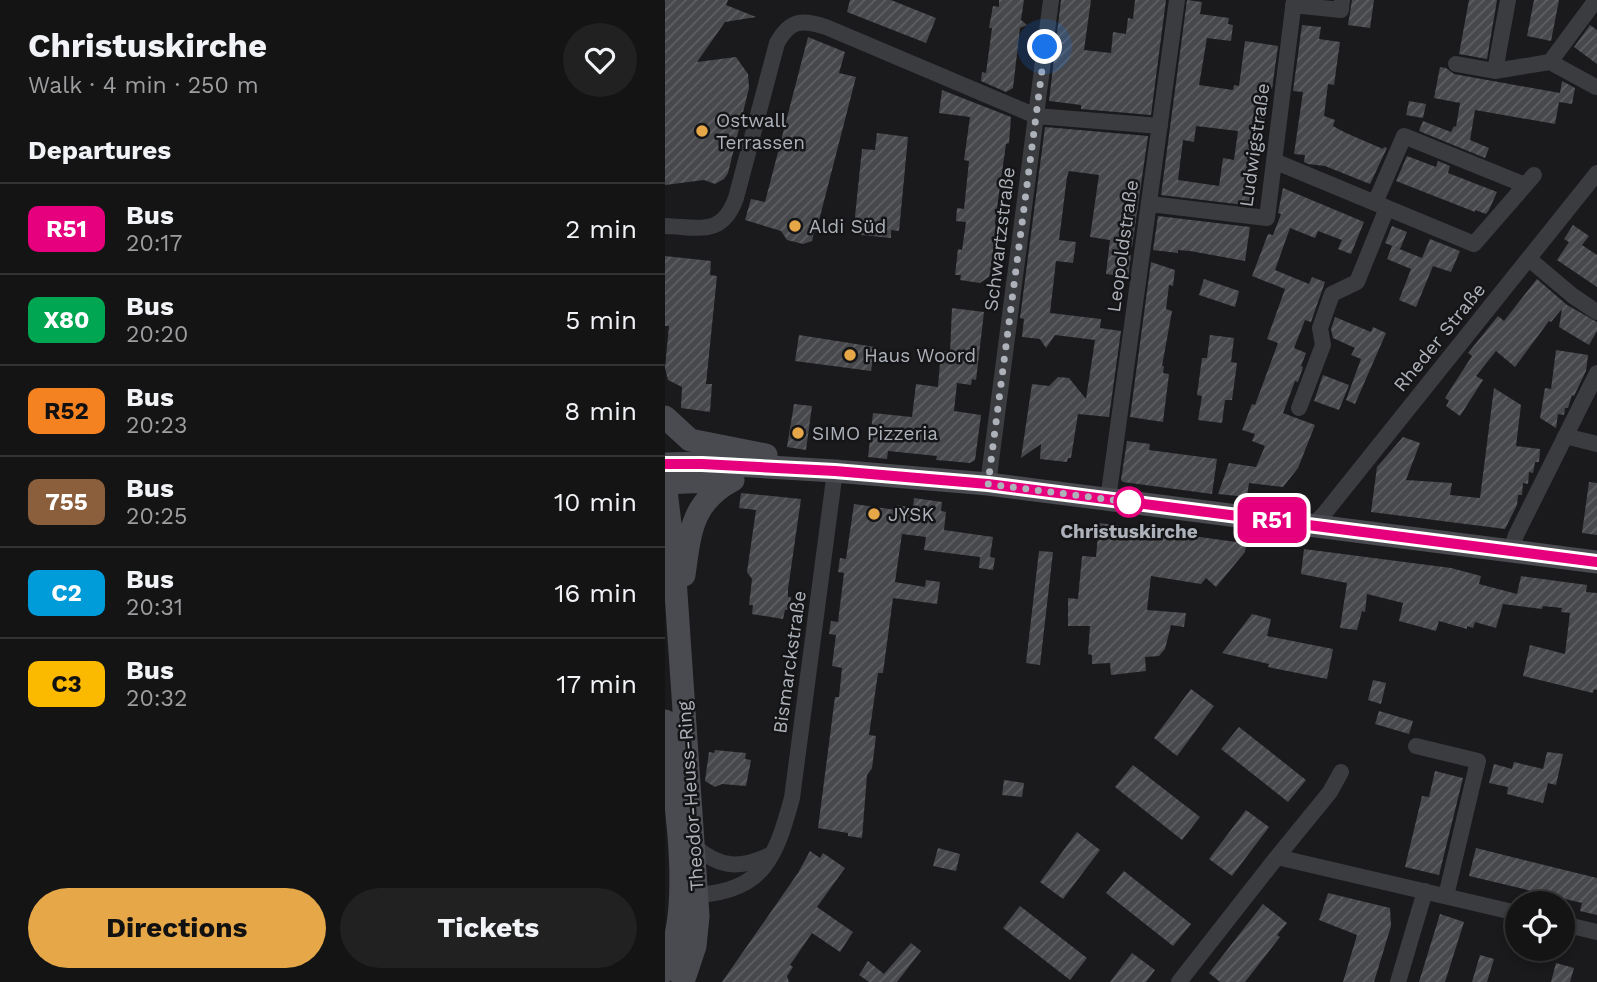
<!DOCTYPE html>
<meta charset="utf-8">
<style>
:root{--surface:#141415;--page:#212122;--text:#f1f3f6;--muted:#9d9ea0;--line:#333334;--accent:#e5a748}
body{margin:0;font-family:"Work Sans",sans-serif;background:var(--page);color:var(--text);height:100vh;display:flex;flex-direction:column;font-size:26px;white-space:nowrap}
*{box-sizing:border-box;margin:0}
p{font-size:23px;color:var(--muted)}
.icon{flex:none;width:38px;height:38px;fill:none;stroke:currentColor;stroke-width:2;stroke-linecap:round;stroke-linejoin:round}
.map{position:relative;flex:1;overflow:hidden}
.drawer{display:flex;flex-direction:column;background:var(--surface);width:665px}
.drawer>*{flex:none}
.badge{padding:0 14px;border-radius:10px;font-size:24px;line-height:46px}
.fabs{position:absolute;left:840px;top:891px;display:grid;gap:14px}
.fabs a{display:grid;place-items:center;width:70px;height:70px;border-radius:50%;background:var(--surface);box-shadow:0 4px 10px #0003,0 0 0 2px var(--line);font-size:35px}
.you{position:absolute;width:35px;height:35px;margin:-18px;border:5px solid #fff;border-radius:50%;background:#1a73e8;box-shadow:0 0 0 10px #1a73e833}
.map>.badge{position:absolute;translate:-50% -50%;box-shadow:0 0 0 4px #fff}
h2{padding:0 28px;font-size:26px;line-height:63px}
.round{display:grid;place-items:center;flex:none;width:74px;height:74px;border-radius:37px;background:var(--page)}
.overview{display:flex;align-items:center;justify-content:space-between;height:119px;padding:0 28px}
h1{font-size:33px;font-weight:700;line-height:52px}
.cta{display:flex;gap:14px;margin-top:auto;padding:14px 28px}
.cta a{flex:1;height:80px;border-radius:42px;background:var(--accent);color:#111;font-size:28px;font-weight:700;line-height:80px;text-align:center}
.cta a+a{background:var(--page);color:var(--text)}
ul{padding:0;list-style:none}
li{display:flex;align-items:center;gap:21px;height:91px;padding:0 28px;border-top:2px solid var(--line)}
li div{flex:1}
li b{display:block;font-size:26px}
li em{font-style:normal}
li .badge{min-width:77px;font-weight:700;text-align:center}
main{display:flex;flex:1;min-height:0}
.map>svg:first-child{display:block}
</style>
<main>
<section class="drawer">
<div class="overview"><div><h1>Christuskirche</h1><p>Walk · 4 min · 250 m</p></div><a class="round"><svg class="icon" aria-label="heart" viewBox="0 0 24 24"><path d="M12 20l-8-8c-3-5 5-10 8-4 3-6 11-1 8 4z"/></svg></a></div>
<h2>Departures</h2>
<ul>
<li><span class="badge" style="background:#e6007e;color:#fff">R51</span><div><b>Bus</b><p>20:17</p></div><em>2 min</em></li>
<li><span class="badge" style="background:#00a651;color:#fff">X80</span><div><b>Bus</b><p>20:20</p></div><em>5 min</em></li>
<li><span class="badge" style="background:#f58220;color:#111">R52</span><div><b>Bus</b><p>20:23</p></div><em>8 min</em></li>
<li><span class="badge" style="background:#8b5e3c;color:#fff">755</span><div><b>Bus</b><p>20:25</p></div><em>10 min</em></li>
<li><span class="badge" style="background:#009bd9;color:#fff">C2</span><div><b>Bus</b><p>20:31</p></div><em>16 min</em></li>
<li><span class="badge" style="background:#fbba00;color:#111">C3</span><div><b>Bus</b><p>20:32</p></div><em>17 min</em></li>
</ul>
<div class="cta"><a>Directions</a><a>Tickets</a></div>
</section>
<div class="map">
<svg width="932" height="982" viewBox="0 0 932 982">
<defs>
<pattern id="building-hatch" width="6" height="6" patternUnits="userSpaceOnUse" patternTransform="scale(1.75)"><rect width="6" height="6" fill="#47484c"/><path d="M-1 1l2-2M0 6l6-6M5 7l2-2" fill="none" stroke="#5f6064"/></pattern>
</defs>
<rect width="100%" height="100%" fill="#1a1a1c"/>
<path fill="url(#building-hatch)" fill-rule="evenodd" d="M0,0H63L61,5L91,17L60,22L32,62L71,57L83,74L84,88L63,173L59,179L50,184L39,180L0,185Z
M185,0H226L271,18L261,43L182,12Z
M334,0H359L356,20L362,25L355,28L348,88L341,92L316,81L317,72L321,73L327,28H324L328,6L334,7Z
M396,0H426L419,50L446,53L448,32L461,34L463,18L468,19L470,0H501L486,115L416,109V105L384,101Z
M522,0L537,2L535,14L564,18L563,24L568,25L566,41L542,38L534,85L568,90L569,85L574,86L580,41L613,46L607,89L604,88L588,206L496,195ZM531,126L573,131L569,160L558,158L554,186L513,180L518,140L529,142Z
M687,0H709L705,28L683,25Z
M804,0H832L822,59L794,54Z
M869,0H894L886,41L862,36Z
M637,25L656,27L654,39L675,42L669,85L663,84L659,116L670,120L668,126L681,133L718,149L719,147L722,148L705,184L660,166L643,164L639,162L640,155L629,154L638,92L628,91Z
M925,25L932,30V64L909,47Z
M143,37L180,52L174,73L191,77L151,232H149L147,241L138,244L122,240L116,231L80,220L86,199L100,202Z
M775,67L781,68L789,74L895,93L897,81L910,88L907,104L894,102L890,124L810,110L805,140L824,148L820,158L754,131L758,121L786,132L789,126L791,127L795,103L769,98Z
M277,90L346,117L344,143L341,144L335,186L330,223L333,234L330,236L325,276L315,283L295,280L296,275H290L293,249L297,250L301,222L291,221L292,208L299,209L304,161L299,160L305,117L274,113Z
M744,101L761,104L758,118L741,115Z
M380,127L483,136L467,247H464L463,254L466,255L463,277L441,274L445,240L425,237L434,175L404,171L402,177L394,240L411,242L408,263L391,261L385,313L436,319L435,328L456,331L444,417L413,414L406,458H403L402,462L375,459L376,444L356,458L367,384L384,386L393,377L404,378L421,399L430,340L390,335L381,348L375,339L357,337L359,319L355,318Z
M212,133L243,137L234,231L226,230V238L196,235L197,227L189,226L197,149L210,150Z
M742,156L771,167L773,161L785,166L783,173L832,192L824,210L821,214L810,210V212L731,181Z
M618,188L699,222L686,254L673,249L677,240L653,231L650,238L625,228L610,270L644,284L647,277L660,282L646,322L640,320L629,348L641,353L636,366L638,367L633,382L630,381L618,413L650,425L633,468L618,487L584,483L582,497L553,494L564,463L591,467L600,446L587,441L590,434L577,430L587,404L590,405L613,343L602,339L620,289L587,276L603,234L608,235L616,214L613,213Z
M493,216L585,227L580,261L525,251L513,250V253L488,250Z
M908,225L924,236L917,245L932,255V287L892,260L904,242L899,239Z
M727,226L742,232L735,249L720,243Z
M765,239L795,251L786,272L768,266L751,307L734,300L746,269L722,259L727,246L757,258Z
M0,256L46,261L45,275L52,276L41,384H47L45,412L16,408L17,387L3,380L0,368L4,326H0Z
M486,262L510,270L508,286L504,285L501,309L507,311L497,366H499L498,373L504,374L498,422L465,417Z
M539,279L574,291L570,307L534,295Z
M872,279L902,305L932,322V331L924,345L894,327L897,309L886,322L884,321L850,367L831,351L811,376L818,380L795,416L781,406L784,401L780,398L807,356L803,353L833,316L839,321Z
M287,308L319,312L311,380L307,379L306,385L292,383L289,411L316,415L310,460L305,463L284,461L271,460L272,456L223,451L222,459L203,457L208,413L247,417L251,384L273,387L276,351L285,352Z
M670,317L706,332L708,327L721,333L690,404L681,400L696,359L686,355L690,348L668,338L666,329Z
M134,335L210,347L206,371L130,361Z
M545,335L569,338L566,362L572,363L567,400H560L557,423L533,420L537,396L532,395L537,358H542Z
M891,350L923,355L921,371L909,396L907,395L903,408H900L899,415L893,414L891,428L875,418L880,388L886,389Z
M658,375L684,385L674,410L649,401Z
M829,388L856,405L851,446L875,449L874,462H870L868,473L864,472L863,484L858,483L857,495H853L852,505L840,529L706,512L712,467L738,437L755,443L741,480L787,483L785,495L815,498Z
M129,404L147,406L141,450L122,447Z
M462,441L485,444L484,450L552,459L547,494L458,482L456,480Z
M924,482L932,483V535L917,533Z
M76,493L136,499L123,589V597H126L125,610H120L118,619L87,614L88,605H84L87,579L82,572L91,510L74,508Z
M249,498L277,502L276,511L281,512L279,530L328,537L325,557L330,558L328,570L314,568L315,557L259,550L261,537L237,534L230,582L260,587L261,580L275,582L272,604L228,598L218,673H213L204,735L211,736L207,768L202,775L197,838L183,836V833L153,828L170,697H174L177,668L167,666L171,635L164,634L166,621L173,622L179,573L173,572L175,558L181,559L189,504L231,510L232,505L248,508Z
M434,523L571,542L577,540L581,545L580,552L551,587L541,578L536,584L486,576L482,610L521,613L519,627L506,625L500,649L494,656L480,657L481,671L446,675L445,663L427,664V655L423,654L425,626H403V598L413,599L417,556L431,557Z
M639,549L786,568L816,576L814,584L852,594L856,576L922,585L921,592L932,593V690L929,689L928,693L858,676L865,645L900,654L905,613L896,612L897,608L878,606L877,609L838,604L831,628L810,622L808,628L802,626V629L774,621L771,631L734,621L738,603L702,594L700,612L697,611L692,630L675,628L682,583L636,574Z
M374,551L388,552L375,665L361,663Z
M587,614L606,619L602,636L668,649L662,679L603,667L604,664L557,653Z
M708,680L721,683L716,704L703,700Z
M526,689L549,706L512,756L489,738Z
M714,711L748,721L744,734L710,724Z
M574,727L641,780L623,802L556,749Z
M50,750L81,753L80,759L86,760L81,786L57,784L50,787L40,781L44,752L49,753Z
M882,752L898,754L891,785L883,783L878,803L842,794L843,787L824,783L829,764L847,769L849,762L878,769Z
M468,765L535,817L517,840L450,787Z
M770,771L798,778L774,875L740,867L757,796L764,797Z
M339,780L359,783L357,797L337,795Z
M581,810L604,827L567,876L544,859Z
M412,832L435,850L398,899L375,882Z
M273,848L295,854L291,871L268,866Z
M811,848L932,878V915L915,911L917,903L804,876Z
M145,851L155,858L158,853L180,868L152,907L188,932L175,952L147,933L125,965L128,967L122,976L124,982H57L133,873Z
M459,871L526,924L508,946L441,893Z
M663,893L725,908L726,926L709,982H678L692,935L654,920Z
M598,904L622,923L612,935L615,937L580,982H555L544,973Z
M355,906L422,958L405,980L338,928Z
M775,914L799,922L780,982H754Z
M246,943L256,951L232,982H204L194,975L203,961L219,974Z
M467,953L490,970L481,982H445Z
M815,955L829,959L822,982H807Z
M891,963L909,968L905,982H886Z"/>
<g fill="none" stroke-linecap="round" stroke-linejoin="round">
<path stroke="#3b3c40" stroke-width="16" d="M628,5L676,10L677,0
M885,62L931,0
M791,64L830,71L885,62L931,87
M830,71L843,0
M609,161L809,244L869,175
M710,203L739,136L860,185
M485,204L602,218L629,0
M0,226C34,227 57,237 71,198L112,43C125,20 136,19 161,27L371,116L495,126
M864,259L908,296L932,312
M634,408L658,345L655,328L667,294L692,282L722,208
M900,436L932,444
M323,484L386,0
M443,499L512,0
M648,525L659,514L932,173
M846,551L851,535L932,373
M751,746L813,761L781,896
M29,846C56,869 76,869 107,854
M612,857L665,792L676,772
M33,895C100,890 111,856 127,798L170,471
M898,924L932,932
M514,982L612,857L852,913
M733,982L760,891"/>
<path stroke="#494b50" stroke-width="23" d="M0,417L25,440L101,455
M0,464L37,463L170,471L323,484L932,562
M0,482L8,549L33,916L30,946L18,982
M0,483L67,480
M19,575C25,533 26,502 68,480
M0,721C8,781 24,876 11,935C8,947 4,959 0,971"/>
</g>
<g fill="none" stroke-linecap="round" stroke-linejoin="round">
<g stroke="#fff" stroke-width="16">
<path id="line" d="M0,464H37L170,471L323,484L932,562"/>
</g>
<use href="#line" stroke="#e6007e" stroke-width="10"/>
<path stroke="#adb2ba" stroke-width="7" stroke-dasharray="0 12.6" d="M380,47L323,484L464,502"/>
</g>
<g fill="#e5a748" stroke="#151517" stroke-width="2.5">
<circle cx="37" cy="131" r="7"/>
<circle cx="130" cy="226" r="7"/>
<circle cx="185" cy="355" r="7"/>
<circle cx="133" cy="433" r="7"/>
<circle cx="209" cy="514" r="7"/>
</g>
<circle fill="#fff" stroke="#e6007e" stroke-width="3.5" cx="464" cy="502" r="14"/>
<g text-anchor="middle" stroke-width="5" stroke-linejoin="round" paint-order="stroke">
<g font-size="19" fill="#adb2ba" stroke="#151517" text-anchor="start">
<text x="51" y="127">Ostwall<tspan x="51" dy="22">Terrassen</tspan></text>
<text x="144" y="233">Aldi Süd</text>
<text x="199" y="362">Haus Woord</text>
<text x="147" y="440">SIMO Pizzeria</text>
<text x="223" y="521">JYSK</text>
</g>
<g font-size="19" fill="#adb2ba" stroke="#151517">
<text transform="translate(589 145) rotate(-82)" y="7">Ludwigstraße</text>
<text transform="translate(334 239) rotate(-83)" y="7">Schwartzstraße</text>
<text transform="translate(457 246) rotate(-82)" y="7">Leopoldstraße</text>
<text transform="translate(774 337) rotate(-51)" y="7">Rheder Straße</text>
<text transform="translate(124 662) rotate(-82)" y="7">Bismarckstraße</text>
<text transform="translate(25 796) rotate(-94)" y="7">Theodor-Heuss-Ring</text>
</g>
<g font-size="19" font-weight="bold" fill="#adb2ba" stroke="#151517">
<text x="464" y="538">Christuskirche</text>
</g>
</g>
</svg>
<div class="fabs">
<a><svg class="icon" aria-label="locate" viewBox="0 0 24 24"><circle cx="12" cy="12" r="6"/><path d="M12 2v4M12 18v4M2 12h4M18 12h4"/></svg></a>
</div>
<div class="you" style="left:380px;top:47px"></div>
<b class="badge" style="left:607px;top:520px;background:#e6007e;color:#fff">R51</b>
</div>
</main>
